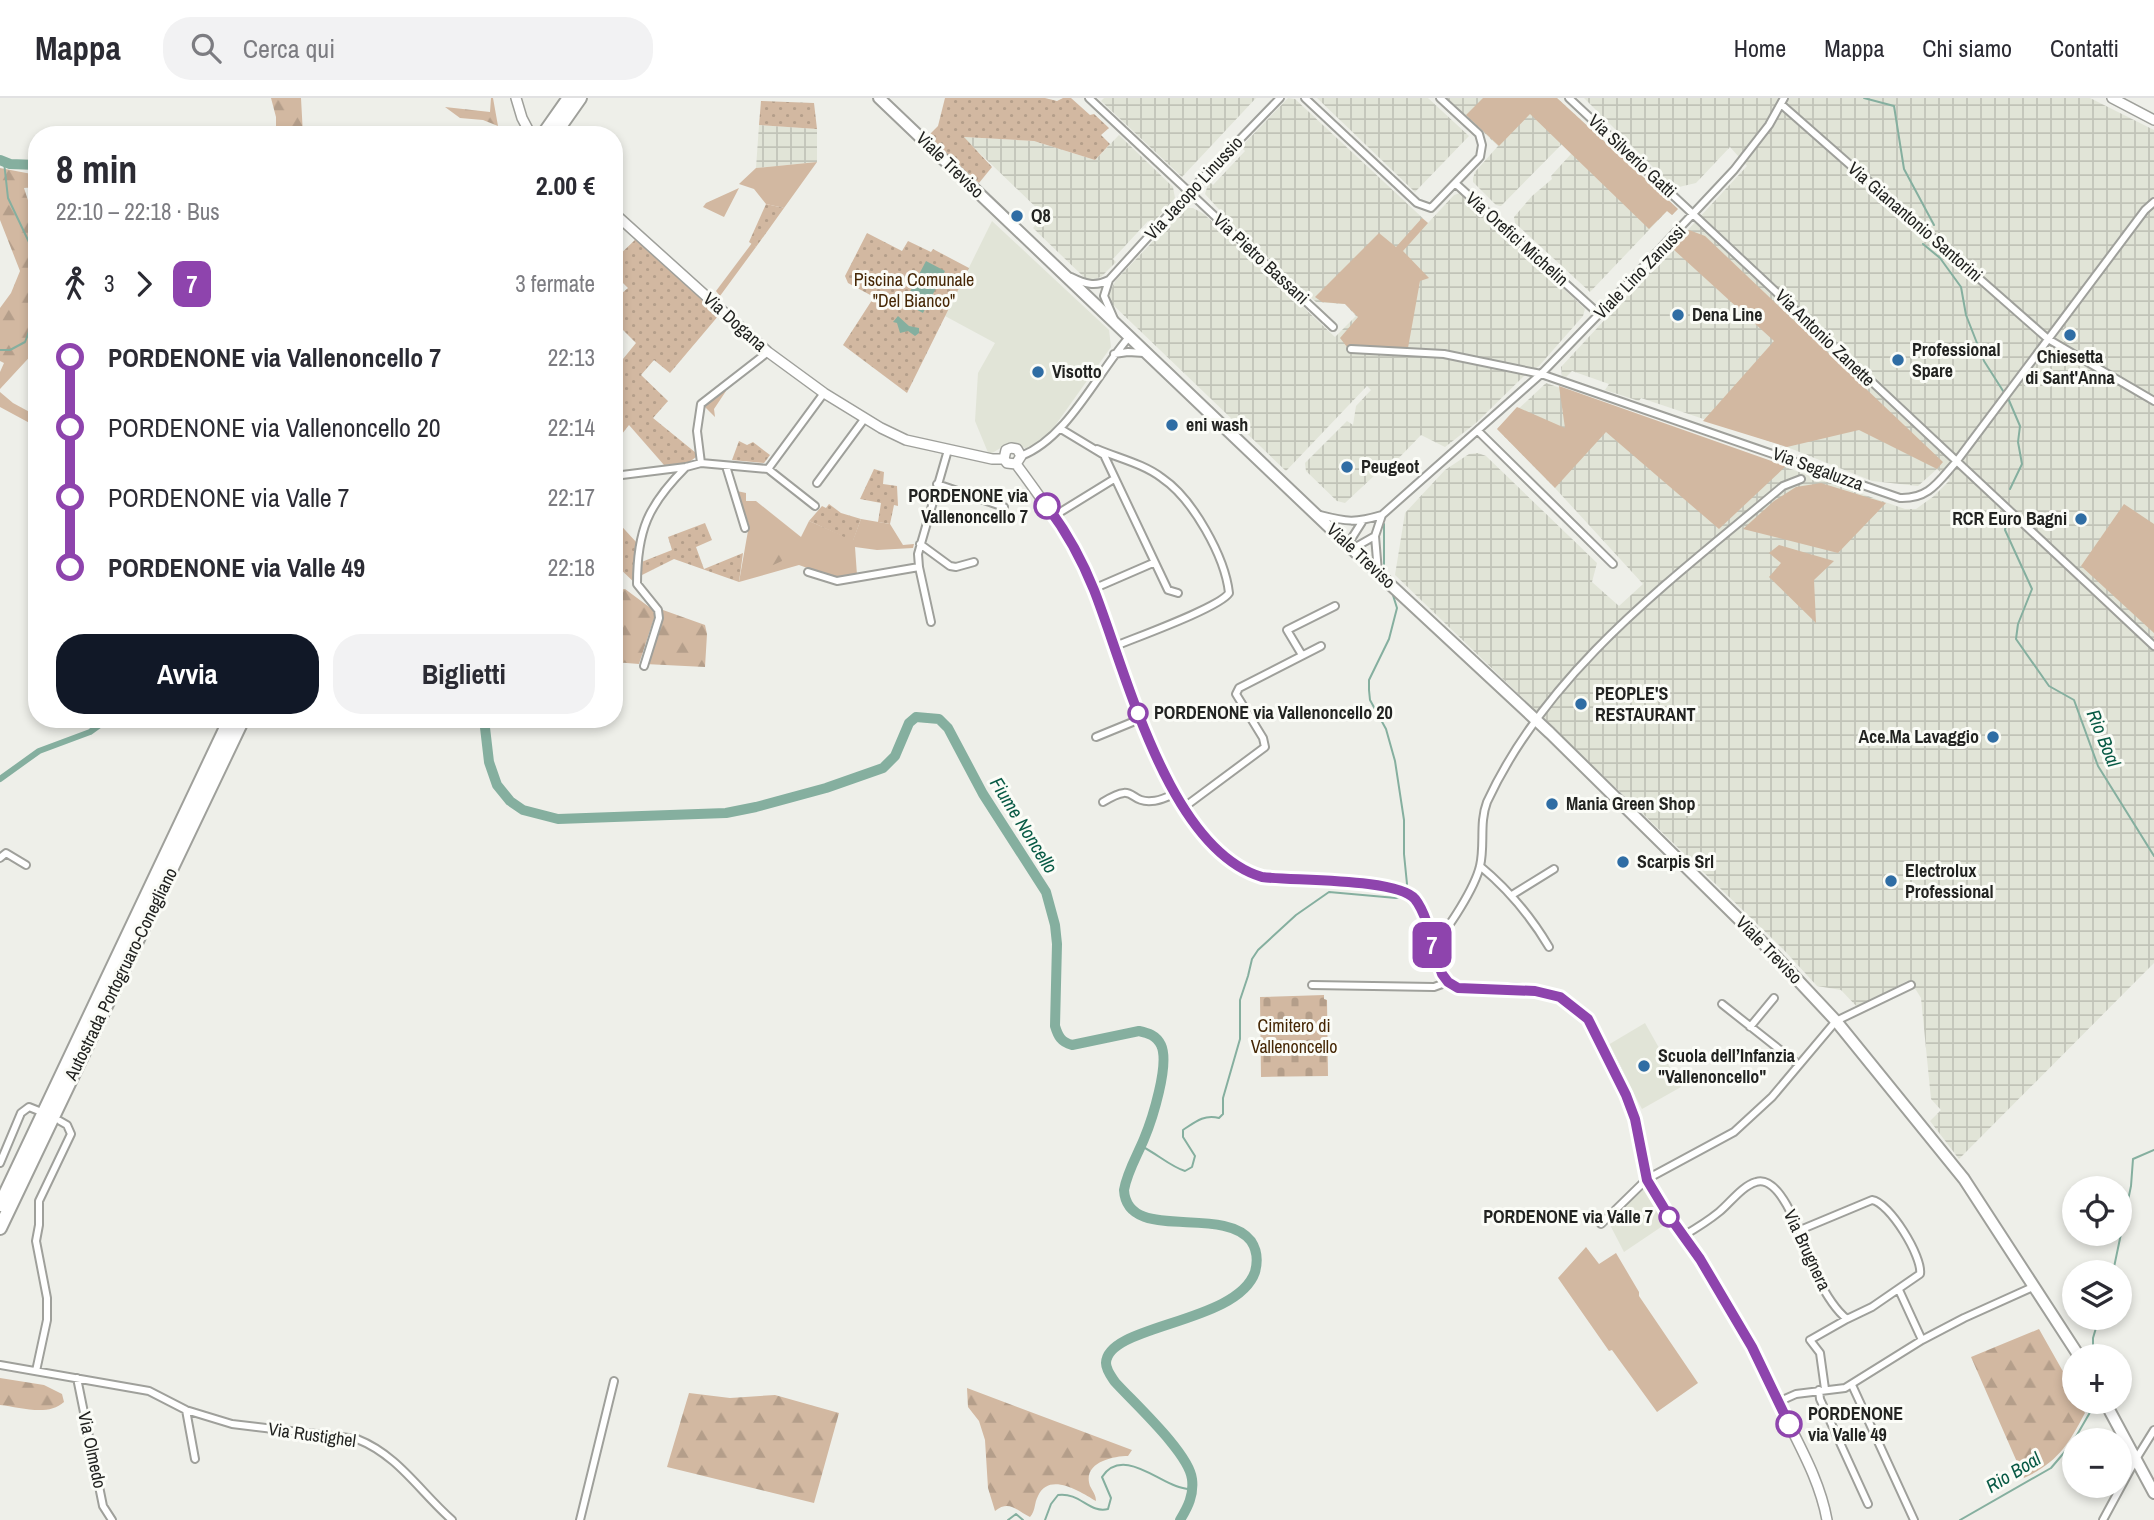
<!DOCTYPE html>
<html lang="it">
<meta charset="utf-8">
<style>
:root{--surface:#fff;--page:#f2f2f3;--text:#2b2b33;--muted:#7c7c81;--line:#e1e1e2;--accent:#111827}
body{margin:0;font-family:"Archivo Narrow",sans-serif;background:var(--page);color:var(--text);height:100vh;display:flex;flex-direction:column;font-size:26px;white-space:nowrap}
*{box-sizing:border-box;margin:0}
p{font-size:23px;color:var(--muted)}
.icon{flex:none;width:38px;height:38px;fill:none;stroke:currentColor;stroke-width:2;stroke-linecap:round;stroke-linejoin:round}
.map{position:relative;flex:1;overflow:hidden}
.details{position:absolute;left:28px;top:28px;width:595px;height:602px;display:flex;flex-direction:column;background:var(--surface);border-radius:28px;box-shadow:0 4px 10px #0003}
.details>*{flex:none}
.badge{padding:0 14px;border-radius:10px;font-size:24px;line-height:46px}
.buttons{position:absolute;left:2062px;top:1078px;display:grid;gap:14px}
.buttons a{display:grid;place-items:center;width:70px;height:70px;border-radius:50%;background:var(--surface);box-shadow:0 4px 10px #0003;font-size:35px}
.map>.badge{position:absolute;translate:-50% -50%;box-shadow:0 0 0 4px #fff}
.legs{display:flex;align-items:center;gap:10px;height:77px;padding:0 28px;font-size:23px}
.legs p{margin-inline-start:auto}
.overview{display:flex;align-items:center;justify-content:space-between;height:119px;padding:0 28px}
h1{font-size:38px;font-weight:700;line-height:52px}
.button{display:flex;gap:14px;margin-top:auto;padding:14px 28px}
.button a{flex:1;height:80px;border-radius:28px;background:var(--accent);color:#fff;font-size:28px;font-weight:700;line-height:80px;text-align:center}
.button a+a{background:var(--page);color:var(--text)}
ul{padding:0 28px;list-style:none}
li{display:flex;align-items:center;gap:24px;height:70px;font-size:26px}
li i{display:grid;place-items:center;width:10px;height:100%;margin:0 9px;background:currentColor}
li i::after{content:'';width:18px;height:18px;margin:-9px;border:5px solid;border-radius:50%;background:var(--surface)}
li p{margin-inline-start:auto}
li:first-child i{background:linear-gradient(#0000 50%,currentColor 0)}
li:last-child i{background:linear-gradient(currentColor 50%,#0000 0)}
header{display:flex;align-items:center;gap:42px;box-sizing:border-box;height:98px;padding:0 35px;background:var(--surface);border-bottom:2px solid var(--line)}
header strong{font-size:33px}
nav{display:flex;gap:38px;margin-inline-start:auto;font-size:24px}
.search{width:490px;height:63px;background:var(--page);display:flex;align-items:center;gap:18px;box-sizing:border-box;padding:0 24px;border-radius:28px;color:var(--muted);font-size:26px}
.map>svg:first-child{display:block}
</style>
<header>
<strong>Mappa</strong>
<div class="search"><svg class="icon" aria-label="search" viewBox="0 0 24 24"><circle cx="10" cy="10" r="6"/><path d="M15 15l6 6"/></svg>Cerca qui</div>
<nav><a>Home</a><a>Mappa</a><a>Chi siamo</a><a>Contatti</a></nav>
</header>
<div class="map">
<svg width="2154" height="1422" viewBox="0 0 2154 1422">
<defs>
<pattern id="industrial-grid" width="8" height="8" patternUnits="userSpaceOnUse" patternTransform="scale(1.75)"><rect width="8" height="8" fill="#e1e4d7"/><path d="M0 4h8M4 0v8" fill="none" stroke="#c1c3b8"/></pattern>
<pattern id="forest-firs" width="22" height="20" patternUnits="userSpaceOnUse" patternTransform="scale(1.75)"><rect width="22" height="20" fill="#d2b8a1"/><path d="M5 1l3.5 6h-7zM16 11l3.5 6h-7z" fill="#b49e8a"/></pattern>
<pattern id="cemetery-stones" width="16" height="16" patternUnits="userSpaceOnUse" patternTransform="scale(1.75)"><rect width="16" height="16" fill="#d2b8a1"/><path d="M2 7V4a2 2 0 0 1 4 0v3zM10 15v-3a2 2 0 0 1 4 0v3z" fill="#b49e8a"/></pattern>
<pattern id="park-dots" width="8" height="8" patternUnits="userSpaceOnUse" patternTransform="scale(1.75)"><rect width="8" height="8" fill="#d2b8a1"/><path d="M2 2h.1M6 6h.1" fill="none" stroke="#b49e8a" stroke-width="1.8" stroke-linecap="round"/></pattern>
<pattern id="water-ripples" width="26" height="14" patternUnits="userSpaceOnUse" patternTransform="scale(1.75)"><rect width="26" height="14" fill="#85af9f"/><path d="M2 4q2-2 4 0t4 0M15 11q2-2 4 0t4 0" fill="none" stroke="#6c8e81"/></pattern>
</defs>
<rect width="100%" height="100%" fill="#eeefe9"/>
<path fill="#e1e4d7" d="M992,123L1109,232L1111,249L1052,332L1030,351L1007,346L989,357L975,323L978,275L995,245L945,218Z
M1645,925L1681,989L1642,1011L1608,947Z
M1644,1091L1648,1092L1667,1125L1624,1154L1608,1123Z"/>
<path fill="url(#industrial-grid)" d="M1104,0H1256L1182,79L1101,3Z
M1288,0L1295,1L1428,125L1454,97L1460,95L1465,98L1585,211L1583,218L1539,268L1524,278L1476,325L1445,349L1421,337L1395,364L1392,361L1345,405L1337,403L1306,373L1305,365L1347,323L1353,327L1356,308L1371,292L1367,288L1286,373L1110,204L1109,195L1116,182L1181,114L1187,110H1193L1204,116L1335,239L1356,218L1345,206L1316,204L1308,197L1236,130L1205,96L1209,83L1213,87L1245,53L1241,49Z
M1317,0H1428L1469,38L1415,94Z
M1447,0H1557L1678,111L1672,117L1667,113L1590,194L1515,125L1514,119L1532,98L1552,81L1551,78L1571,56L1562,46L1501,108L1496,107L1473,84V80L1475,74L1498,48Z
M1584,0H2090L2154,32V865L1959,1061L1930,1023L1941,1012L1931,1001L1921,900L1916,892L1907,883L1858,910L1841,892L1817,888L1783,851L1395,477L1405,415L1445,372L1469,356L1478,355L1486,358L1597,465L1592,484L1619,508L1643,486L1555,390L1497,331L1546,285L1905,411H1916L1934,398L1950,382L1937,371L1918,388L1872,383L1787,349L1641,300L1639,303L1605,292L1609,286L1572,273L1566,279L1562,278L1561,269L1747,68L1730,49L1696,85L1679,89L1668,84Z
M759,27L817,31V64L756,70Z
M1119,37L1173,89L1175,100L1152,126L1148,123L1113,161L1116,164L1101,179L1088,183L1033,130L1044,117L963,39L1034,43L1095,62Z"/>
<path fill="#d2b8a1" d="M1483,0H1557L1678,111L1672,117L1667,113L1649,131L1530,16L1499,48L1466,17Z
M817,64L784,110L766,106L754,91L739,86L756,70Z
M739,90L724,119L703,109L706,105Z
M1422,120L1428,125L1403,153L1429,180L1420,183L1408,250L1347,249L1340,240L1358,219L1345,206L1322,204L1315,199L1379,135L1396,149Z
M1689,132L1705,138L1943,364L1937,371L1859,332L1787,349L1703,323L1774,243L1673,151Z
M752,145L756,149L720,198L716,193Z
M1559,288L1786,368L1719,431L1606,334L1555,390L1497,331L1517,309L1565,330Z
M724,291L726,293L714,311L715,319L703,307Z
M1821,385L1886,405L1838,455L1743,431L1774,403L1796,389Z
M737,393L746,395V403H756L801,439L809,423L853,442L861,421L890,426L903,447L914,446L913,450L877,452L855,449L857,477L835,480L799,467L739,484L749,427Z
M2124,406L2154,426V535L2081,468Z
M1779,447L1834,463L1814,482L1816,525L1769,479L1781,465L1769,455Z
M1586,1149L1599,1166L1616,1155L1639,1194V1198L1698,1285L1657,1314L1612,1252L1609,1253L1558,1180Z"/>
<path fill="url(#forest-firs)" d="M271,0H301L303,37H276V19Z
M491,0H493L498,28L483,22L460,20L445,9L490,14Z
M0,70L37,77V89L24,90L37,130V251L0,291V274L4,265L0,263V210L11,195L20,173L0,122Z
M0,294L13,305L37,318V329L0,309Z
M777,454L782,458V463L760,473L755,463L771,460Z
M625,491L656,514L639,566L614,564V493Z
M663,512L705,527L707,536L705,569L645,566L654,546Z
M2039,1231L2074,1293V1304H2079L2085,1315C2068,1347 2058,1364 2024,1380L1971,1259Z
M0,1280L44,1287L62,1296L64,1304C48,1319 20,1309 0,1307Z
M967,1290L1132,1352L1128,1358C1112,1358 1082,1365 1090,1388C1093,1394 1096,1397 1096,1403C1081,1394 1049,1373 1038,1398C1034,1405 1036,1412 1030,1419C1018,1414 1010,1401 995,1413L988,1390L985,1342L979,1323L968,1309Z
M689,1295L730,1300L775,1297L839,1315L814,1405L667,1369Z"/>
<path fill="url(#cemetery-stones)" d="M1324,897V901L1327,902L1328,978L1261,979L1260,899Z"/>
<path fill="url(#park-dots)" d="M945,0H1045L1057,3L1063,0H1071L1090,17L1094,16L1109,30L1101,37L1110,46L1095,62L1034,43L964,39L992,69L979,85L929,41V37L938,28Z
M761,3L814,5L817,31L759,27Z
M766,106L784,110L756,149L749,144Z
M867,135L902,153L908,143L931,154L933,151L969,170L907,295L843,247L874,199L848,185L845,178Z
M637,140L719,217L670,275L654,262L641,277L668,303L653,320L696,355V359L688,365L664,367L629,327L618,341L614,338V272L636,245L614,223V202L628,190L614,176V162Z
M739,343L747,347L753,344L770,357L764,365L732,362Z
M874,371L884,374L883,386L897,388L898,408L894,407L890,426L878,424L881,405L860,401Z
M829,406L841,415L861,421L853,443L809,423L822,408L826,410Z
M614,420L637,445L635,460L639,465L672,452L668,439L705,425L712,442L696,449L704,471L743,455L739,484L674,461L638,479L640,490L614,465Z"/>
<path fill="url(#water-ripples)" d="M926,163L945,173L923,215L904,205Z
M898,218L909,228L919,230V235L915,238L908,233L900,235L897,225L893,224Z"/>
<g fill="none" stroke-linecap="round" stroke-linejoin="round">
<path stroke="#85af9f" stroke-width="2" d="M1864,0L1894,8L1904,71L1934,127
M4,64L8,100L37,161
M1923,146L1940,160L1961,189L1966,217L1984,263L2005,296
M0,252H10L25,244L33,223L37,190
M2008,300L2020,328L2018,344L2022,366L2010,391
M2006,426L2005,432L2032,491L2018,526L2016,541L2049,588L2074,602L2098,668L2154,758
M1384,468V426
M1392,494L1397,510L1389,541L1369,582V592L1370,602L1386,631L1395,663L1404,722V756L1407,786
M1141,1048C1156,1055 1171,1069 1185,1073L1192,1069L1195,1058L1183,1039V1032C1195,1024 1204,1016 1219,1020L1223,1016V1000L1240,941V902L1248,878L1252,861L1258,852L1296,817L1329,794L1396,800L1402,798
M2113,1174L2131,1088L2133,1061L2154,1052
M2093,1258V1240L2099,1220
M2074,1342L2096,1304
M1008,1422L1016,1416L1023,1422
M1045,1422L1051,1406L1058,1397C1080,1394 1090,1416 1108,1411L1111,1400L1102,1379C1121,1350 1155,1381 1176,1388C1181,1390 1187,1391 1193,1392
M1960,1422L2051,1370L2074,1343"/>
<path stroke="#85af9f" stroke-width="6" d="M0,681L39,653L90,634L108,621"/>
<path stroke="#85af9f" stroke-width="10" d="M0,62L10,66L37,67
M484,621L489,664L497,687L510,703L523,712L558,721L726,715L756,709L826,690L883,670L895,658L909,625L916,619L939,621L948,630L983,696L1046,794L1055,827L1057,846L1055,928C1058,938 1061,944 1072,947L1139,933C1148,935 1156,937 1161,947C1170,966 1152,1022 1144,1041C1137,1058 1127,1074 1124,1092C1127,1146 1223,1106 1251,1143C1257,1152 1258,1163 1255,1174C1237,1226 1107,1226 1106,1265C1106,1272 1111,1278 1115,1284C1134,1305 1189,1355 1192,1381C1194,1397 1188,1409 1180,1422"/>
<g stroke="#9fa09b" stroke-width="10">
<path id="street" d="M1089,0L1333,229
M1305,0L1417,105L1431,110L1480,59L1482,47L1479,36L1440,0
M1569,0L2154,548
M1782,7L2048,241L2154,303
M1455,85L1599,216
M1071,179C1085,186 1095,189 1109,182
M1114,221L1104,198L1109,182L1189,94L1280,0
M1351,251L1444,256L1541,276L1900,400C1929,401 1938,384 1956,364L2145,112L2154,104
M1114,256L1128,254L1144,255
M1061,331L1104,357L1168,492L1178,495
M1478,333L1613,466
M1097,351C1118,360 1144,366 1162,380C1193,401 1225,459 1229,495C1219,510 1134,540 1113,549
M1021,358C1068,340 1097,275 1130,238
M701,365L697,333L701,306L768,254
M726,368L745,430
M768,371L824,295
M614,378L686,369L701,365L768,371L815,408
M817,385L865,320
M937,386L1004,409
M1320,417C1347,424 1355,425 1382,417L1541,276L1599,216L1734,72L1769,27L1784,0
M1054,418L1114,381
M1375,438L1378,474
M920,446L950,468L956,469L974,464
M1348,446L1362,424
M1352,451L1375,438L1382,417
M808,474L837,483L919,469
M1093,491L1153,465
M931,524L919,469L918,456L948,352
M1302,557L1287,532L1335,508
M644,568L659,520L658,512L637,486C637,432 648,407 686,369
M1096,639L1140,621
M1103,704C1137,683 1127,705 1152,703C1160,703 1168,698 1175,696
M1183,710L1265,649L1263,640L1236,596L1239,590L1321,548
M0,760L6,755L26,767
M1480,768C1509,792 1530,817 1549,849
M1512,797L1554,771
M1432,847C1448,833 1475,789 1480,768C1485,747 1479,725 1487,704C1549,570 1673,481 1783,388L1801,381
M1312,887L1434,889L1448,884
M1722,906L1799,967
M1750,929L1774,900
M0,1065L21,1015L29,1009L39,1013
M1601,1126L1647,1081L1734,1034L1772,999L1836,923L1911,887
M1683,1138C1695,1131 1708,1123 1719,1114C1730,1105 1742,1088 1756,1084C1785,1075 1807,1159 1816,1177C1824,1193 1834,1211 1847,1221L1872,1209L1920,1176C1923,1159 1889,1104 1872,1102L1800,1132
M1899,1192L1922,1242
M0,1267L149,1293L186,1312L232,1326L357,1341C398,1357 420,1394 452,1422
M36,1273L47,1222V1200L36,1143L39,1127V1103L71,1036L67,1027L60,1023
M77,1280L103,1408L112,1422
M1852,1287L1914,1422
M1825,1291L1820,1255L1810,1242L1847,1221
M1819,1292L1820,1301L1868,1406
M1778,1304L1796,1296L1845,1290L1922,1242L1964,1220L2035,1188
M186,1312L195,1361
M580,1422L614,1283
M2103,1422L2136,1361L2154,1332"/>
</g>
<g stroke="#9fa09b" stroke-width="12">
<path id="secondary" d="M516,0L522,20L531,37
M2112,0L2154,22
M614,115L768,254L824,295L881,330L906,342L992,361H1004L1007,365L1016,366
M1004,361L1006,352L1011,350L1017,351L1021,358L1016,366
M1016,366C1045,405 1072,443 1092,488C1128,570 1165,750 1262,779C1293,783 1397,780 1415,801C1428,816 1435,856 1442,876L1448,884L1458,890C1496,891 1546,884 1576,910C1596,927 1629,996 1635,1022C1640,1041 1640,1061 1647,1080C1656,1107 1682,1136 1699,1160C1731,1209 1757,1261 1783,1314C1800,1349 1820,1383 1827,1422"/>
</g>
<g stroke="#9fa09b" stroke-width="14">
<path id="primary" d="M879,0L1352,451L1550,635L1763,845L1836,923L1964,1081L2079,1258
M2105,1304L2154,1395"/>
</g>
<g stroke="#9fa09b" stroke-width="16">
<path id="highway" d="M543,37L569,0
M554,37L580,0
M0,1107L230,621
M0,1130L243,621"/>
</g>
<use href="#street" stroke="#fff" stroke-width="6"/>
<use href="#secondary" stroke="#fff" stroke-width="9"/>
<use href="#primary" stroke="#fff" stroke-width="10"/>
<use href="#highway" stroke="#fff" stroke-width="12"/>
</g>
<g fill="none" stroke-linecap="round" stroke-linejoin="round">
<g stroke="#fff" stroke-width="16">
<path id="line-1" d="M1047,408C1066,433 1082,462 1094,492C1126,573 1168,751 1262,779C1293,783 1397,780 1415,801C1428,817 1435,855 1442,876L1448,884L1458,890L1535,893L1560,899L1588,921L1626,997L1635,1021L1647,1082L1667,1115L1700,1161L1752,1249L1789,1326"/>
</g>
<use href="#line-1" stroke="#8e44ad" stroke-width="10"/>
</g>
<g fill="#2f6da4" stroke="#fbfcf7" stroke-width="2.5">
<circle cx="1017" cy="118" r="7"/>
<circle cx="1678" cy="217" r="7"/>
<circle cx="2070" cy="237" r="7"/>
<circle cx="1898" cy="262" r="7"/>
<circle cx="1038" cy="274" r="7"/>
<circle cx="1172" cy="327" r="7"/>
<circle cx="1347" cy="369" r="7"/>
<circle cx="2081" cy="421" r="7"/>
<circle cx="1581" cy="606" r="7"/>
<circle cx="1993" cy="639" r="7"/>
<circle cx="1552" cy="706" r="7"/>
<circle cx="1623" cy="764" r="7"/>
<circle cx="1891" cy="783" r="7"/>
<circle cx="1644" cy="968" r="7"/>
</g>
<g fill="#fff" stroke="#8e44ad" stroke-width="3.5">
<circle cx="1047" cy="408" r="12"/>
<circle cx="1138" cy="615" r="9"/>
<circle cx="1669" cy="1119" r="9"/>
<circle cx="1789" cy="1326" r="12"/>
</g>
<g text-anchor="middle" stroke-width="6" stroke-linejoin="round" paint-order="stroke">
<g font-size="18" fill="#222321" stroke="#fbfcf7">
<text transform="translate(1632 58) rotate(43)" y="6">Via Silverio Gatti</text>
<text transform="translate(950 67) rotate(44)" y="6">Viale Treviso</text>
<text transform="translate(1194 90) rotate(-47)" y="6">Via Jacopo Linussio</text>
<text transform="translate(1915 124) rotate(41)" y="6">Via Gianantonio Santorini</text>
<text transform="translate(1517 141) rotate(42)" y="6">Via Orefici Michelin</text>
<text transform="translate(1261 161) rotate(43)" y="6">Via Pietro Bassani</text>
<text transform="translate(1640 174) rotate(-46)" y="6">Viale Lino Zanussi</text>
<text transform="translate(735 224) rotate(42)" y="6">Via Dogana</text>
<text transform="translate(1825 240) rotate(44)" y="6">Via Antonio Zanette</text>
<text transform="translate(1818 371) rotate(20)" y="6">Via Segaluzza</text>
<text transform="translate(1361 458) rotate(43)" y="6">Viale Treviso</text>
<text transform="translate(1769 852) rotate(46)" y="6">Viale Treviso</text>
<text transform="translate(121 876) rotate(-64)" y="6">Autostrada Portogruaro-Conegliano</text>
<text transform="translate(1807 1152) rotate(65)" y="6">Via Brugnera</text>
<text transform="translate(312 1337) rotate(8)" y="6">Via Rustighel</text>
<text transform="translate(92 1352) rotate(78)" y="6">Via Olmedo</text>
</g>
<g font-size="18" font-weight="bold" fill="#222321" stroke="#fbfcf7" text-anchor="start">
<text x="1031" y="124">Q8</text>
<text x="1692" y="223">Dena Line</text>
<text x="1912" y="258">Professional<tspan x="1912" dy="21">Spare</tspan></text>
<text x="2070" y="265" text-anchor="middle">Chiesetta<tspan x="2070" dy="21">di Sant'Anna</tspan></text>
<text x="1052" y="280">Visotto</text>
<text x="1186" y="333">eni wash</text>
<text x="1361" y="375">Peugeot</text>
<text x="2067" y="427" text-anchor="end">RCR Euro Bagni</text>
<text x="1595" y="602">PEOPLE'S<tspan x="1595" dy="21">RESTAURANT</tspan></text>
<text x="1979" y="645" text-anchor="end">Ace.Ma Lavaggio</text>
<text x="1566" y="712">Mania Green Shop</text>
<text x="1637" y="770">Scarpis Srl</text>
<text x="1905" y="779">Electrolux<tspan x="1905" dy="21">Professional</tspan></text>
<text x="1658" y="964">Scuola dell’Infanzia<tspan x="1658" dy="21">"Vallenoncello"</tspan></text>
</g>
<g font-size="18" fill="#462705" stroke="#fbfcf7">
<text x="914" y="188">Piscina Comunale<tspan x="914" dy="21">"Del Bianco"</tspan></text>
<text x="1294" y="934">Cimitero di<tspan x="1294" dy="21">Vallenoncello</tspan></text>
</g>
<g font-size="18" font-weight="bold" fill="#222321" stroke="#fbfcf7" text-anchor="end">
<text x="1028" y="404">PORDENONE via<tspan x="1028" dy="21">Vallenoncello 7</tspan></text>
<text x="1154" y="621" text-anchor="start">PORDENONE via Vallenoncello 20</text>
<text x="1653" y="1125">PORDENONE via Valle 7</text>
<text x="1808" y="1322" text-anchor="start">PORDENONE<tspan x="1808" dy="21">via Valle 49</tspan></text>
</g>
<g font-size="19" font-style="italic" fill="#085a45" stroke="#fbfcf7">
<text transform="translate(2104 640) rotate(68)" y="7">Rio Boal</text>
<text transform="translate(1024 727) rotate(58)" y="7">Fiume Noncello</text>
<text transform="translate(2013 1374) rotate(-31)" y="7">Rio Boal</text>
</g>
</g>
</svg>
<div class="buttons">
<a><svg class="icon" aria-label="locate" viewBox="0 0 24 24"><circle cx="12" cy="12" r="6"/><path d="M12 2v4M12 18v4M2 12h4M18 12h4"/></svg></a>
<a><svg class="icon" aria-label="layers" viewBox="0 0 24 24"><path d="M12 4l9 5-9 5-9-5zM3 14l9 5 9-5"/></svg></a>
<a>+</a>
<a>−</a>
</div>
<b class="badge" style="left:1432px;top:847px;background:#8e44ad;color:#fff">7</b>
<section class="details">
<div class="overview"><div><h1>8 min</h1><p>22:10 – 22:18 · Bus</p></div><b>2.00 €</b></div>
<div class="legs"><svg class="icon" aria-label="walk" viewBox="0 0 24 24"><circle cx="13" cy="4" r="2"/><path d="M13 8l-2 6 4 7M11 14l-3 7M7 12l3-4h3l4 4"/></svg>3<svg class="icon" aria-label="forward" viewBox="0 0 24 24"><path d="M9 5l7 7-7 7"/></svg><b class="badge" style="background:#8e44ad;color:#fff">7</b><p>3 fermate</p></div>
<ul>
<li><i style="color:#8e44ad"></i><b>PORDENONE via Vallenoncello 7</b><p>22:13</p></li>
<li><i style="color:#8e44ad"></i><span>PORDENONE via Vallenoncello 20</span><p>22:14</p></li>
<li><i style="color:#8e44ad"></i><span>PORDENONE via Valle 7</span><p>22:17</p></li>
<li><i style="color:#8e44ad"></i><b>PORDENONE via Valle 49</b><p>22:18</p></li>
</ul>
<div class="button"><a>Avvia</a><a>Biglietti</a></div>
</section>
</div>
